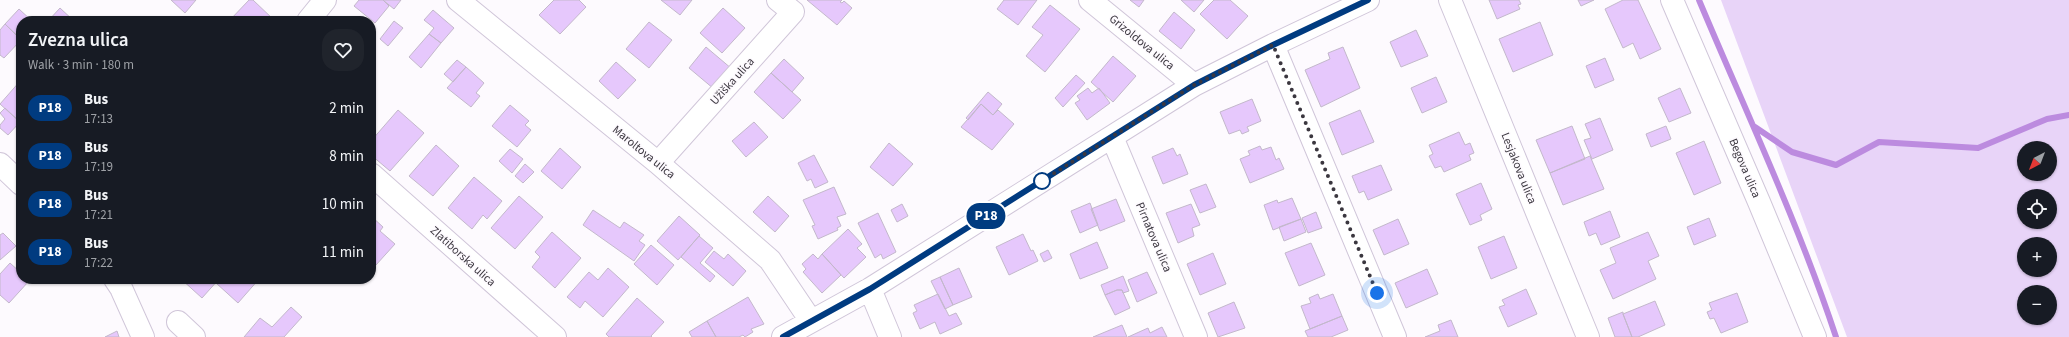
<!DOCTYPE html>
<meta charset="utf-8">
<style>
:root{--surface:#171b24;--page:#20242c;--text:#f1f3f6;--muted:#9ea1a6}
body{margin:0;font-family:"Source Sans 3",sans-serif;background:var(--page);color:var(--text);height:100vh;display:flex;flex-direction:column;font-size:15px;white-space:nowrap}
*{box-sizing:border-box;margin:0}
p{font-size:13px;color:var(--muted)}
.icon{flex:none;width:22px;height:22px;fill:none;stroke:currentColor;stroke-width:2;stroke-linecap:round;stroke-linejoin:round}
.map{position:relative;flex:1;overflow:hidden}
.panel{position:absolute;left:16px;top:16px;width:360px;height:268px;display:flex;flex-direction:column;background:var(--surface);border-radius:16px;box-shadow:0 1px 3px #0004}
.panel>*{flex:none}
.badge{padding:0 8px;border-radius:13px;font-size:14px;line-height:26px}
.needle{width:26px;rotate:222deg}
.tools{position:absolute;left:2017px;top:141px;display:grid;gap:8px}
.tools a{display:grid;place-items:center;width:40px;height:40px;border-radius:50%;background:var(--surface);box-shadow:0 1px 3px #0004;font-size:20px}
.you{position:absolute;width:20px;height:20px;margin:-10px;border:3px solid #fff;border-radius:50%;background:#1a73e8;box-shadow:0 0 0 6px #1a73e833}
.map>.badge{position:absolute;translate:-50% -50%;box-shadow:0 0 0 2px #fff}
.round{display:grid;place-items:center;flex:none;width:42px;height:42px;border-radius:16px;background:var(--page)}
.head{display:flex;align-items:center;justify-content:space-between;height:68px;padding:0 12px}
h1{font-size:19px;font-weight:600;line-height:30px}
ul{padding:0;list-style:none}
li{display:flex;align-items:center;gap:12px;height:48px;padding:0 12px}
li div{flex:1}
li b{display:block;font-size:15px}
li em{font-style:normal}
li .badge{min-width:44px;font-weight:700;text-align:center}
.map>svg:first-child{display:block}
</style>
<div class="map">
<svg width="2069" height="337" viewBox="0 0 2069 337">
<rect width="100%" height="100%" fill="#fdfafe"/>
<path fill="#e8d4f8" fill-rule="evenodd" d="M1721,0H2069V337H1847ZM2024,148H2050V174H2024ZM2024,196H2050V222H2024ZM2024,244H2050V270H2024ZM2024,292H2050V318H2024Z"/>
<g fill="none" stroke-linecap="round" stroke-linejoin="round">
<path stroke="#bc8bdf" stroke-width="6" d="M1699,0C1746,112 1798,222 1836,337
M1755,127L1792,152L1836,165L1879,142L1978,148L2047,119L2069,115"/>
</g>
<path fill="#e6c8fc" stroke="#c3b8cb" d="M171,0H196L185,13Z
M249,0H253L274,20L229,21Z
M359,0H383L389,6L375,23L354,6Z
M383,0H401L394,9Z
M554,0H579L586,7L560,34L539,15Z
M661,0H692L680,15Z
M807,0H842L840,2L842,3L844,1L852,8L837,25Z
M1004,0H1037L1018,25L997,9Z
M1130,0H1144L1139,7Z
M1181,0H1204L1194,12Z
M1214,0H1230L1248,16L1227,39L1200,14Z
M1489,0H1519L1521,4L1518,5L1520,9L1497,19Z
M1578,0H1594L1581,6Z
M1623,0H1638L1661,49L1640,59L1633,43L1623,48L1605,9Z
M1050,5L1080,29L1045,72L1026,56L1043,35L1032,27Z
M60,8L74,21H48Z
M723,8L745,28L722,53L700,33Z
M19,9L32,21H21V39L5,24Z
M433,10L454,28L441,43L429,34L434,28L424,20Z
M1174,12L1195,30L1181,49L1159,31Z
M394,21L403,28L388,46L380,39Z
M649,22L672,40L649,68L626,49Z
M1540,22L1553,55L1513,72L1499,39Z
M5,24L21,40L4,58L0,55V30Z
M1416,30L1428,56L1401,67L1390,42Z
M429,34L441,43L421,68L409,57Z
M706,47L732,69L714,89L689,68Z
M1343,47L1360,88L1321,107L1305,70L1330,59L1328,53Z
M1113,56L1136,76L1113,102L1091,82Z
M1605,58L1614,80L1595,88L1586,66Z
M784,59L804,78L792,92L771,73Z
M457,60L466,67L453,82L444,74Z
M616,62L636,80L618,99L599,81Z
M466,67L484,83L476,93L480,96L471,107L447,88Z
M771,73L801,100L783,119L754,92Z
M1076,75L1085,83L1063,107L1055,98Z
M1436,77L1447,102L1422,113L1411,88Z
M21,80V123L0,104Z
M1088,88L1092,93L1099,88L1110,103L1087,120L1075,103L1080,100L1077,96Z
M1680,88L1691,113L1669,122L1658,98Z
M988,92L1002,104L993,115L981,104L968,120L966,118Z
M1252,99L1261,121L1247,127L1249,131L1242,134L1240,130L1229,134L1220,112Z
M981,104L993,115L998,110L1014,124L992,150L961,127Z
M510,105L529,121L525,125L531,130L517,147L492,126Z
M5,108L20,122L8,135L0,128V125L5,119L0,113Z
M398,110L424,133L390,171L371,155V141Z
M1360,110L1374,142L1342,155L1329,123Z
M1600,118L1613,150L1592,159L1584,140L1591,138L1585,124Z
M754,122L768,137L746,157L732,141Z
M1572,126L1585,159L1550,173L1536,140Z
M1666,126L1671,139L1651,147L1646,134Z
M1459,132L1465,145L1470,143L1474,153L1469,155L1471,160L1444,172L1441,166L1435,168L1429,156L1433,154L1429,145Z
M1704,141L1721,183L1694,195L1676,153Z
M889,143L913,164L893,186L870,167Z
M436,145L459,166L433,196L409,176Z
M1260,146L1262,150L1271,147L1276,160L1279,158L1284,169L1250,183L1240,159L1250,155L1248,151Z
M560,148L581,167L562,189L541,171Z
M1173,148L1177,156L1180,154L1188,174L1163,184L1152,157Z
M510,149L523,159L512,173L499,161Z
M814,155L828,182L815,188L811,179L807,181L798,163Z
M1590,156L1604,189L1563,205L1550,173Z
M525,164L534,172L523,183L515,176Z
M1381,165L1392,190L1368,200L1364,191L1359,193L1352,176Z
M474,177L502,201L487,219L483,215L472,229L448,208Z
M1481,183L1492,209L1480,215L1482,220L1470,225L1456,194Z
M1206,184L1216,207L1200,213L1190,190Z
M834,187L846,214L837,217L841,226L837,228L838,230L818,239L812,226L815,225L803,200Z
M519,196L543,217L515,249L491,228Z
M768,196L789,216L775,232L753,212Z
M1292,198L1301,219L1273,230L1264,205L1277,200L1278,203Z
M1116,199L1125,221L1100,231L1091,209Z
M1090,203L1098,225L1080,233L1071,211Z
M902,204L908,216L897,222L891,210Z
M1191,204L1200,225L1192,228L1194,236L1178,243L1166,213Z
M593,210L620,228L624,222L644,235L639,241L645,245L634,261L583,225Z
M1610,211L1620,237L1601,245L1596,233L1589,236L1584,222Z
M1316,212L1322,228L1308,233L1302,218Z
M878,213L896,252L883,259L881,254L875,258L858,223Z
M371,216L383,227L380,231L395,244L376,265L371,261Z
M679,216L700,235L678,260L657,241Z
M1709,218L1716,236L1694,245L1687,227Z
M1301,219L1306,232L1284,241L1279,227Z
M1398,219L1409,244L1384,255L1373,230Z
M848,229L862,244L857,248L866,257L844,278L822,254Z
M552,232L581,258L555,288L532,267L540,257L535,252Z
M1648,232L1659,256L1648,261L1656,279L1613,299L1600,270L1616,263L1610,248Z
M3,233L16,246L0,260V235Z
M1023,234L1031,251L1033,250L1038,261L1009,275L996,247Z
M699,236L713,248L700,263L715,276L710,282L681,257Z
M1504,236L1517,268L1491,279L1478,247Z
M1097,242L1108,268L1080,279L1070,254Z
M1311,243L1325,275L1299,286L1285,253Z
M651,245L674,265L657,285L634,264Z
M1048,250L1052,258L1044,262L1040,254Z
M714,251L724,259L728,254L746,271L733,286L705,262Z
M1213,253L1226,284L1200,295L1187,264Z
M813,254L818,259L822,254L841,275L822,293L803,272L806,269L802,264Z
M10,263L21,273V279L29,281L9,303L0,295V274Z
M608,268L629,287L603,317L585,301L580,308L567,297L589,272L598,280Z
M959,268L972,297L953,305L940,277Z
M1427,269L1438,294L1406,308L1395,283Z
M1147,272L1157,293L1137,302L1128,280Z
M1123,276L1129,291L1123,293L1122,290H1117L1105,295L1101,285Z
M940,277L953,305L945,309L931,281Z
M181,279H219L202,298Z
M219,279H259L238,303L216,283Z
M1526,289L1537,314L1508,327L1499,307L1505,305L1502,300Z
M1117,290H1122L1130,308L1115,315L1105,295Z
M1737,293L1748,322L1721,333L1714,318L1710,319L1707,312L1712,310L1709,303Z
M938,294L949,316L956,313L962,324L940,334L935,322L920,329L913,313L917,311L914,305Z
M1318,294L1320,299L1333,294L1342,316L1310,329L1301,306L1311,303L1309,298Z
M748,297L764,324L751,329L753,332L745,337L743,335L739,337H716L707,321Z
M637,298L664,322L651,336L652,337H609L606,334Z
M1655,301L1665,325L1638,337H1632L1623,314Z
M1234,302L1245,328L1218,337L1208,313Z
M291,307L302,317L284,337H244L260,318L272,327Z
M1623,312V314L1632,337H1615L1608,318Z
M1342,316L1348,330L1331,337H1308L1305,331Z
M1451,320L1458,337H1425L1440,331L1438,325Z
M707,321L716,337H692L689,332Z
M1122,325L1127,337H1093Z
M1162,327L1167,337H1128L1148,328L1150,333Z
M117,331L119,337H105Z"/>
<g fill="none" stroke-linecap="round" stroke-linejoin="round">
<g stroke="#d0c6d9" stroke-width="24">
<path id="minor" d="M458,0L658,163L770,260L811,321
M1090,0L1194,85
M1450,0L1588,337
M1672,0L1759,202L1815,337
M308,21L325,0
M1273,45L1395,337
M1112,137L1196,337
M658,163L793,12L778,0
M0,164L21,184
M371,174L555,337
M115,279L121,288L143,337
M870,289L890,337
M178,322L194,337
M783,337L870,289L1194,85L1273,45L1368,0"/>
</g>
<use href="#minor" stroke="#fff" stroke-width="22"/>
</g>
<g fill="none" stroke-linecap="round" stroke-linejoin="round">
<g stroke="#fff" stroke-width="9">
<path id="line" d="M783,337L870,289L1194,85L1273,45L1368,0"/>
</g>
<use href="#line" stroke="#003b80" stroke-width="6"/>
<path stroke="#3b373f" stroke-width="4" stroke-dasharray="0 7.2" d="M1042,181L1194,85L1273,45L1377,293"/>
</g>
<circle fill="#fff" stroke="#003b80" stroke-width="2" cx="1042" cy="181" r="8"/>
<g text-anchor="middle" stroke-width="3" stroke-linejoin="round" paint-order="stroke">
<g font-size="12" fill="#3b373f" stroke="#fdfafe">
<text transform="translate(1142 42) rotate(39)" y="4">Grizoldova ulica</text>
<text transform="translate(732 81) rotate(-48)" y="4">Užiška ulica</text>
<text transform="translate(644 152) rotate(39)" y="4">Maroltova ulica</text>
<text transform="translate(1519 168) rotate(68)" y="4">Lesjakova ulica</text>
<text transform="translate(1745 168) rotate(67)" y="4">Begova ulica</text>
<text transform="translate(1154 237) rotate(67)" y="4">Pirnatova ulica</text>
<text transform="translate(463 256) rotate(42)" y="4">Zlatiborska ulica</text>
</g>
</g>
</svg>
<div class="tools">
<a><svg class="needle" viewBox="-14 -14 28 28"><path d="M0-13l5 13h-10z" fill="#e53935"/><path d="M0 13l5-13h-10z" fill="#9ea1a6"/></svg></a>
<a><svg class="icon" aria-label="locate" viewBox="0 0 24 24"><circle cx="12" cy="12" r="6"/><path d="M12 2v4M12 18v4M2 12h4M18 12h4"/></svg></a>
<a>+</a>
<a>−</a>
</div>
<div class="you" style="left:1377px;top:293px"></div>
<b class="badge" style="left:986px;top:216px;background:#003b80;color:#fff">P18</b>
<section class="panel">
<div class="head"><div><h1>Zvezna ulica</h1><p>Walk · 3 min · 180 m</p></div><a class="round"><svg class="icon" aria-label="heart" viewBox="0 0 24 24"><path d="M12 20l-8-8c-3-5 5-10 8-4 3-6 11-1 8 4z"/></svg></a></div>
<ul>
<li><span class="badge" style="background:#003b80;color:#fff">P18</span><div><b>Bus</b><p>17:13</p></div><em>2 min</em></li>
<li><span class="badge" style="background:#003b80;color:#fff">P18</span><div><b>Bus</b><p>17:19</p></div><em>8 min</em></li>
<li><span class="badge" style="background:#003b80;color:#fff">P18</span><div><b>Bus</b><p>17:21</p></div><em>10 min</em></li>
<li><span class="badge" style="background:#003b80;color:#fff">P18</span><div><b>Bus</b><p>17:22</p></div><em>11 min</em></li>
</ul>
</section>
</div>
